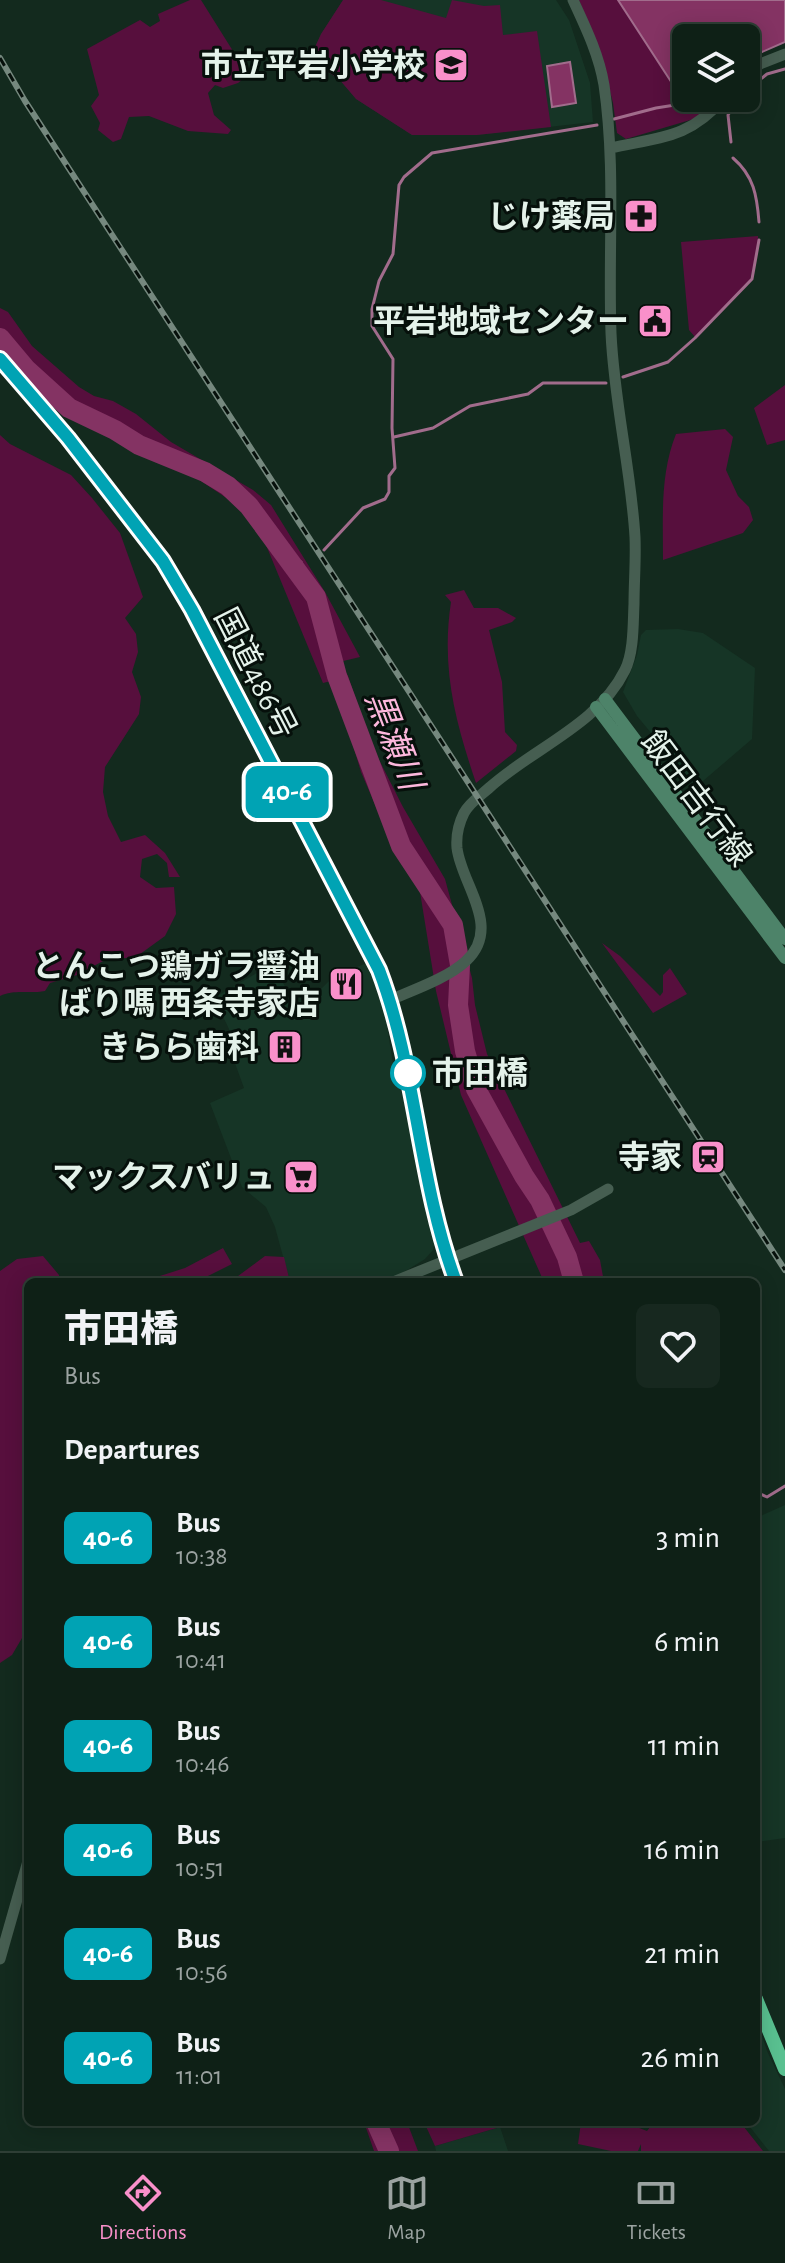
<!DOCTYPE html>
<meta charset="utf-8">
<style>
:root{--surface:#0e2016;--page:#17281f;--text:#f1f3f6;--muted:#9ba3a1;--line:#2e3e35;--accent:#f990ca}
body{margin:0;font-family:"Alegreya Sans","Noto Sans JP",sans-serif;background:var(--page);color:var(--text);height:100vh;display:flex;flex-direction:column;font-size:30px;white-space:nowrap}
*{box-sizing:border-box;margin:0}
p{font-size:26px;color:var(--muted)}
.icon{flex:none;width:44px;height:44px;fill:none;stroke:currentColor;stroke-width:2;stroke-linecap:round;stroke-linejoin:round}
.map{position:relative;flex:1;overflow:hidden}
.panel{position:absolute;left:24px;top:1278px;width:736px;height:848px;display:flex;flex-direction:column;background:var(--surface);border-radius:12px;box-shadow:0 4px 20px #0003,0 0 0 2px var(--line)}
.panel>*{flex:none}
.badge{padding:0 16px;border-radius:12px;font-size:28px;line-height:52px}
.fabs{position:absolute;left:672px;top:24px;display:grid;gap:16px}
.fabs a{display:grid;place-items:center;width:88px;height:88px;border-radius:12px;background:var(--surface);box-shadow:0 4px 20px #0003,0 0 0 2px var(--line);font-size:40px}
.map>.badge{position:absolute;translate:-50% -50%;box-shadow:0 0 0 4px #fff}
h2{padding:0 40px;font-size:30px;line-height:72px}
.round{display:grid;place-items:center;flex:none;width:84px;height:84px;border-radius:12px;background:var(--page)}
.headline{display:flex;align-items:center;justify-content:space-between;height:136px;padding:0 40px}
h1{font-size:38px;font-weight:800;line-height:60px}
ul{padding:0;list-style:none}
li{display:flex;align-items:center;gap:24px;height:104px;padding:0 40px}
li div{flex:1}
li b{display:block;font-size:30px}
li em{font-style:normal}
li .badge{min-width:88px;font-weight:700;text-align:center}
.menu{display:flex;justify-content:space-around;align-items:center;height:112px;border-top:2px solid var(--line);background:var(--surface);font-size:22px;color:var(--muted)}
.menu a{display:grid;justify-items:center;gap:4px}
.menu .selected{color:var(--accent)}
.map>svg:first-child{display:block}
</style>
<div class="map">
<svg width="785" height="2151" viewBox="0 0 785 2151">
<rect width="100%" height="100%" fill="#132a1e"/>
<path fill="#163526" d="M343,0H556L569,20L590,83L593,122L477,135H412L356,99L339,79L309,60L321,34Z
M678,629L703,633L755,668L752,739L696,787L637,716L623,692L637,655L641,635L646,630Z
M369,962L382,994L393,1064L409,1117L437,1233L433,1250L425,1259L388,1282H290L275,1227L266,1207L242,1187L210,1103L244,1088L232,1055L229,1029L214,998L272,964L293,1000L298,1002L321,989L333,977Z
M785,1505V1838L756,1842V1518Z
M756,2018L767,2051L785,2089V2151H769L746,2122H756Z
M500,2127L508,2151H436L435,2146Z"/>
<path fill="#570f3d" d="M190,0H201L248,75L238,83L223,88L215,85L208,93L214,115L231,130L228,134L188,131L149,116L129,117L121,139L113,142L98,130L100,123L91,106L99,95L87,49L140,20L150,27L160,21L158,14Z
M343,0H381L446,18L452,0L484,6L500,5L503,35L537,31L551,127L477,135H412L356,99L339,79L309,60L321,34Z
M579,0H618L681,97L706,98L708,104L697,118L626,139L617,133L613,103L601,56Z
M758,236V247L750,280L695,337L689,330L681,242Z
M0,308L8,312L32,346L79,387L94,396L113,401L136,414L171,442L253,490L271,505L325,592L360,657L339,662L348,676L372,746L403,807L445,879L472,978L475,1005L487,1054L580,1243L589,1241L600,1260L604,1282H544L461,1095L436,991L420,892L380,816L361,772L343,711L331,681L323,683L266,545L249,513L195,477L94,427L69,417L0,343Z
M785,385V440L767,445L754,408Z
M725,429L733,437L726,470L738,496L749,507L753,520L743,533L663,560C663,517 660,474 676,434Z
M0,435L10,444L71,475L92,498L120,533L143,597L125,618L136,634L138,652L132,672L141,697L139,714L105,767L103,792L108,816L121,842L145,835L165,853L180,877H169L167,863L157,854L142,859L140,877L156,888L174,887L176,914L165,936L136,957L105,960L77,975L50,983L45,991C29,994 14,989 0,996Z
M464,590L474,608H498L516,618L512,622L489,630L502,682L505,732L517,745L516,751L476,783C455,721 441,668 451,602L445,595Z
M602,943L620,956L660,996L663,992V975L670,968L687,994L653,1013Z
M223,1248L232,1264L196,1282H141L185,1268Z
M43,1256L59,1275V1282H28V1639L22,1638L12,1655L0,1663V1271L17,1259Z
M265,1256L284,1257L290,1282H230Z
M364,2122H407L418,2151H374Z
M424,2122H498L500,2127L435,2146Z
M581,2122H624L647,2131L654,2122H740L763,2151H641V2144L638,2151H611L578,2144Z"/>
<path fill="#843363" stroke="#a16c8c" stroke-width="2" d="M618,0H785V42L746,59V38H686V97H681Z
M570,62L576,103L552,107L547,66Z"/>
<g fill="none" stroke-linecap="round" stroke-linejoin="round">
<path stroke="#a16c8c" stroke-width="3" d="M746,91L767,74L785,69
M614,119L656,108L694,102L693,98
M731,142L728,115L739,98
M733,158C754,176 757,196 759,222
M623,377L668,362L695,338L752,279L759,240
M394,437L433,428L470,406L528,394L543,383H606
M324,550L363,508L385,499L389,492V476L395,468L392,428L393,359L372,326V309L379,281L393,254L399,185L404,177L432,153L597,125
M294,566L301,562
M756,1492L767,1497L785,1486"/>
<path stroke="#843363" stroke-width="20" d="M0,338L26,369L69,408L115,430L139,445L205,472L228,486L249,506L316,597L337,676L401,846L453,925L460,965L458,1005L465,1051L476,1089L524,1176L540,1200L567,1257L574,1282
M376,2122L389,2151"/>
<path stroke="#465e51" stroke-width="11" d="M746,75L760,64L785,54
M610,148C660,137 689,139 724,98
M390,1000C413,990 448,978 466,961C503,927 461,884 457,848C456,836 459,823 464,813C469,803 481,795 489,788C533,748 598,725 625,670C634,652 633,623 634,604C634,582 636,559 635,537C631,469 614,402 611,333C608,251 616,167 604,85C599,55 586,28 573,0
M393,1282L571,1210L608,1189
M0,1959L28,1861"/>
<path stroke="#4d8369" stroke-width="12" d="M605,699L785,939
M596,707L785,958"/>
<path stroke="#59c090" stroke-width="14" d="M0,359L68,438L163,561L187,599L379,970C417,1070 418,1181 456,1282
M756,1999L785,2069"/>
<g stroke="#75887e" stroke-width="6">
<path id="rail" d="M0,58L25,101L785,1270"/>
</g>
<use href="#rail" stroke="#06100b" stroke-width="3" stroke-dasharray="9" stroke-linecap="butt"/>
</g>
<g fill="none" stroke-linecap="round" stroke-linejoin="round">
<g stroke="#fff" stroke-width="18">
<path id="line" d="M0,359L68,438L163,561L192,610L379,970C417,1070 418,1181 456,1282"/>
</g>
<use href="#line" stroke="#00a3b4" stroke-width="12"/>
</g>
<defs>
<g id="school-square" transform="scale(1.8)"><rect x="-9" y="-9" width="18" height="18" rx="4" fill="#f990ca" stroke="#06100b"/><path d="M0-5L7-2L0 1L-7-2ZM-4 1L0 2.5L4 1V4Q0 6-4 4Z" fill="#111"/></g>
<g id="pharmacy-square" transform="scale(1.8)"><rect x="-9" y="-9" width="18" height="18" rx="4" fill="#f990ca" stroke="#06100b"/><path d="M-2-6h4v4h4v4h-4v4h-4v-4h-4v-4h4Z" fill="#111"/></g>
<g id="civic-square" transform="scale(1.8)"><rect x="-9" y="-9" width="18" height="18" rx="4" fill="#f990ca" stroke="#06100b"/><path d="M-.6-6.5H3V-4.5H.6V-3L4-1V1h2V6H-6V1h2V-1L-.6-3ZM-1.2 2.5V6h2.4V2.5Z" fill="#111"/></g>
<g id="restaurant-square" transform="scale(1.8)"><rect x="-9" y="-9" width="18" height="18" rx="4" fill="#f990ca" stroke="#06100b"/><path d="M-5-6h1v4h1v-4h1v4h1v-4h1v5L-1.5 .5V6h-2V.5L-5-1ZM5-6V6H3V1.5H1.5Q1.5-4 5-6Z" fill="#111"/></g>
<g id="building-square" transform="scale(1.8)"><rect x="-9" y="-9" width="18" height="18" rx="4" fill="#f990ca" stroke="#06100b"/><path d="M-4-6H4V6H1V3H-1V6H-4ZM-2.5-4.3h1.7v1.8h-1.7ZM.8-4.3h1.7v1.8H.8ZM-2.5-1h1.7V.8h-1.7ZM.8-1h1.7V.8H.8Z" fill="#111"/></g>
<g id="station-square" transform="scale(1.8)"><rect x="-9" y="-9" width="18" height="18" rx="4" fill="#f990ca" stroke="#06100b"/><path d="M-3-6H3Q5-6 5-4V2Q5 4 3 4L4.5 6H3L1.5 4h-3L-3 6H-4.5L-3 4Q-5 4-5 2V-4Q-5-6-3-6ZM-3.5-4v3h7v-3ZM-3.5 1v1.5H-2V1ZM2 1v1.5H3.5V1Z" fill="#111"/></g>
<g id="supermarket-square" transform="scale(1.8)"><rect x="-9" y="-9" width="18" height="18" rx="4" fill="#f990ca" stroke="#06100b"/><path d="M-6-5.5h2.5l.6 2H6L4.5 2H-2.5L-4.4-4H-6ZM-1.5 3.2a1.3 1.3 0 1 0 .1 0ZM3 3.2a1.3 1.3 0 1 0 .1 0Z" fill="#111"/></g>
</defs>
<g fill-rule="evenodd">
<use href="#school-square" x="451" y="65"/>
<use href="#pharmacy-square" x="641" y="216"/>
<use href="#civic-square" x="655" y="321"/>
<use href="#restaurant-square" x="346" y="984"/>
<use href="#building-square" x="285" y="1047"/>
<use href="#station-square" x="708" y="1157"/>
<use href="#supermarket-square" x="301" y="1177"/>
</g>
<circle fill="#fff" stroke="#00a3b4" stroke-width="4" cx="408" cy="1073" r="16"/>
<g text-anchor="middle" stroke-width="6" stroke-linejoin="round" paint-order="stroke">
<g font-size="32" font-weight="bold" fill="#e4f2ea" stroke="#06100b" text-anchor="end">
<text x="425" y="76">市立平岩小学校</text>
<text x="615" y="227">じけ薬局</text>
<text x="629" y="332">平岩地域センター</text>
<text x="320" y="977">とんこつ鶏ガラ醤油<tspan x="320" dy="37">ばり嗎 西条寺家店</tspan></text>
<text x="259" y="1058">きらら歯科</text>
<text x="682" y="1168">寺家</text>
<text x="275" y="1188">マックスバリュ</text>
</g>
<g font-size="32" fill="#e4f2ea" stroke="#06100b">
<text transform="translate(256 673) rotate(63)" y="11">国道486号</text>
<text transform="translate(697 798) rotate(53)" y="11">飯田吉行線</text>
</g>
<g font-size="32" font-weight="bold" fill="#e4f2ea" stroke="#06100b" text-anchor="start">
<text x="432" y="1084">市田橋</text>
</g>
<g font-size="34" font-style="italic" fill="#fdb7dc" stroke="#06100b">
<text transform="translate(395 740) rotate(69)" y="12">黒瀬川</text>
</g>
</g>
</svg>
<div class="fabs">
<a><svg class="icon" aria-label="layers" viewBox="0 0 24 24"><path d="M12 4l9 5-9 5-9-5zM3 14l9 5 9-5"/></svg></a>
</div>
<b class="badge" style="left:287px;top:792px;background:#00a3b4;color:#fff">40-6</b>
<section class="panel">
<div class="headline"><div><h1>市田橋</h1><p>Bus</p></div><a class="round"><svg class="icon" aria-label="heart" viewBox="0 0 24 24"><path d="M12 20l-8-8c-3-5 5-10 8-4 3-6 11-1 8 4z"/></svg></a></div>
<h2>Departures</h2>
<ul>
<li><span class="badge" style="background:#00a3b4;color:#fff">40-6</span><div><b>Bus</b><p>10:38</p></div><em>3 min</em></li>
<li><span class="badge" style="background:#00a3b4;color:#fff">40-6</span><div><b>Bus</b><p>10:41</p></div><em>6 min</em></li>
<li><span class="badge" style="background:#00a3b4;color:#fff">40-6</span><div><b>Bus</b><p>10:46</p></div><em>11 min</em></li>
<li><span class="badge" style="background:#00a3b4;color:#fff">40-6</span><div><b>Bus</b><p>10:51</p></div><em>16 min</em></li>
<li><span class="badge" style="background:#00a3b4;color:#fff">40-6</span><div><b>Bus</b><p>10:56</p></div><em>21 min</em></li>
<li><span class="badge" style="background:#00a3b4;color:#fff">40-6</span><div><b>Bus</b><p>11:01</p></div><em>26 min</em></li>
</ul>
</section>
</div>
<nav class="menu">
<a class="selected"><svg class="icon" aria-label="directions" viewBox="0 0 24 24"><path d="M12 3l9 9-9 9-9-9zM9 14v-3h6M13 9l2 2-2 2"/></svg>Directions</a>
<a><svg class="icon" aria-label="map" viewBox="0 0 24 24"><path d="M3 6l6-2 6 2 6-2v14l-6 2-6-2-6 2zM9 4v14M15 6v14"/></svg>Map</a>
<a><svg class="icon" aria-label="tickets" viewBox="0 0 24 24"><path d="M3 7h18v10H3zM15 7v10"/></svg>Tickets</a>
</nav>
